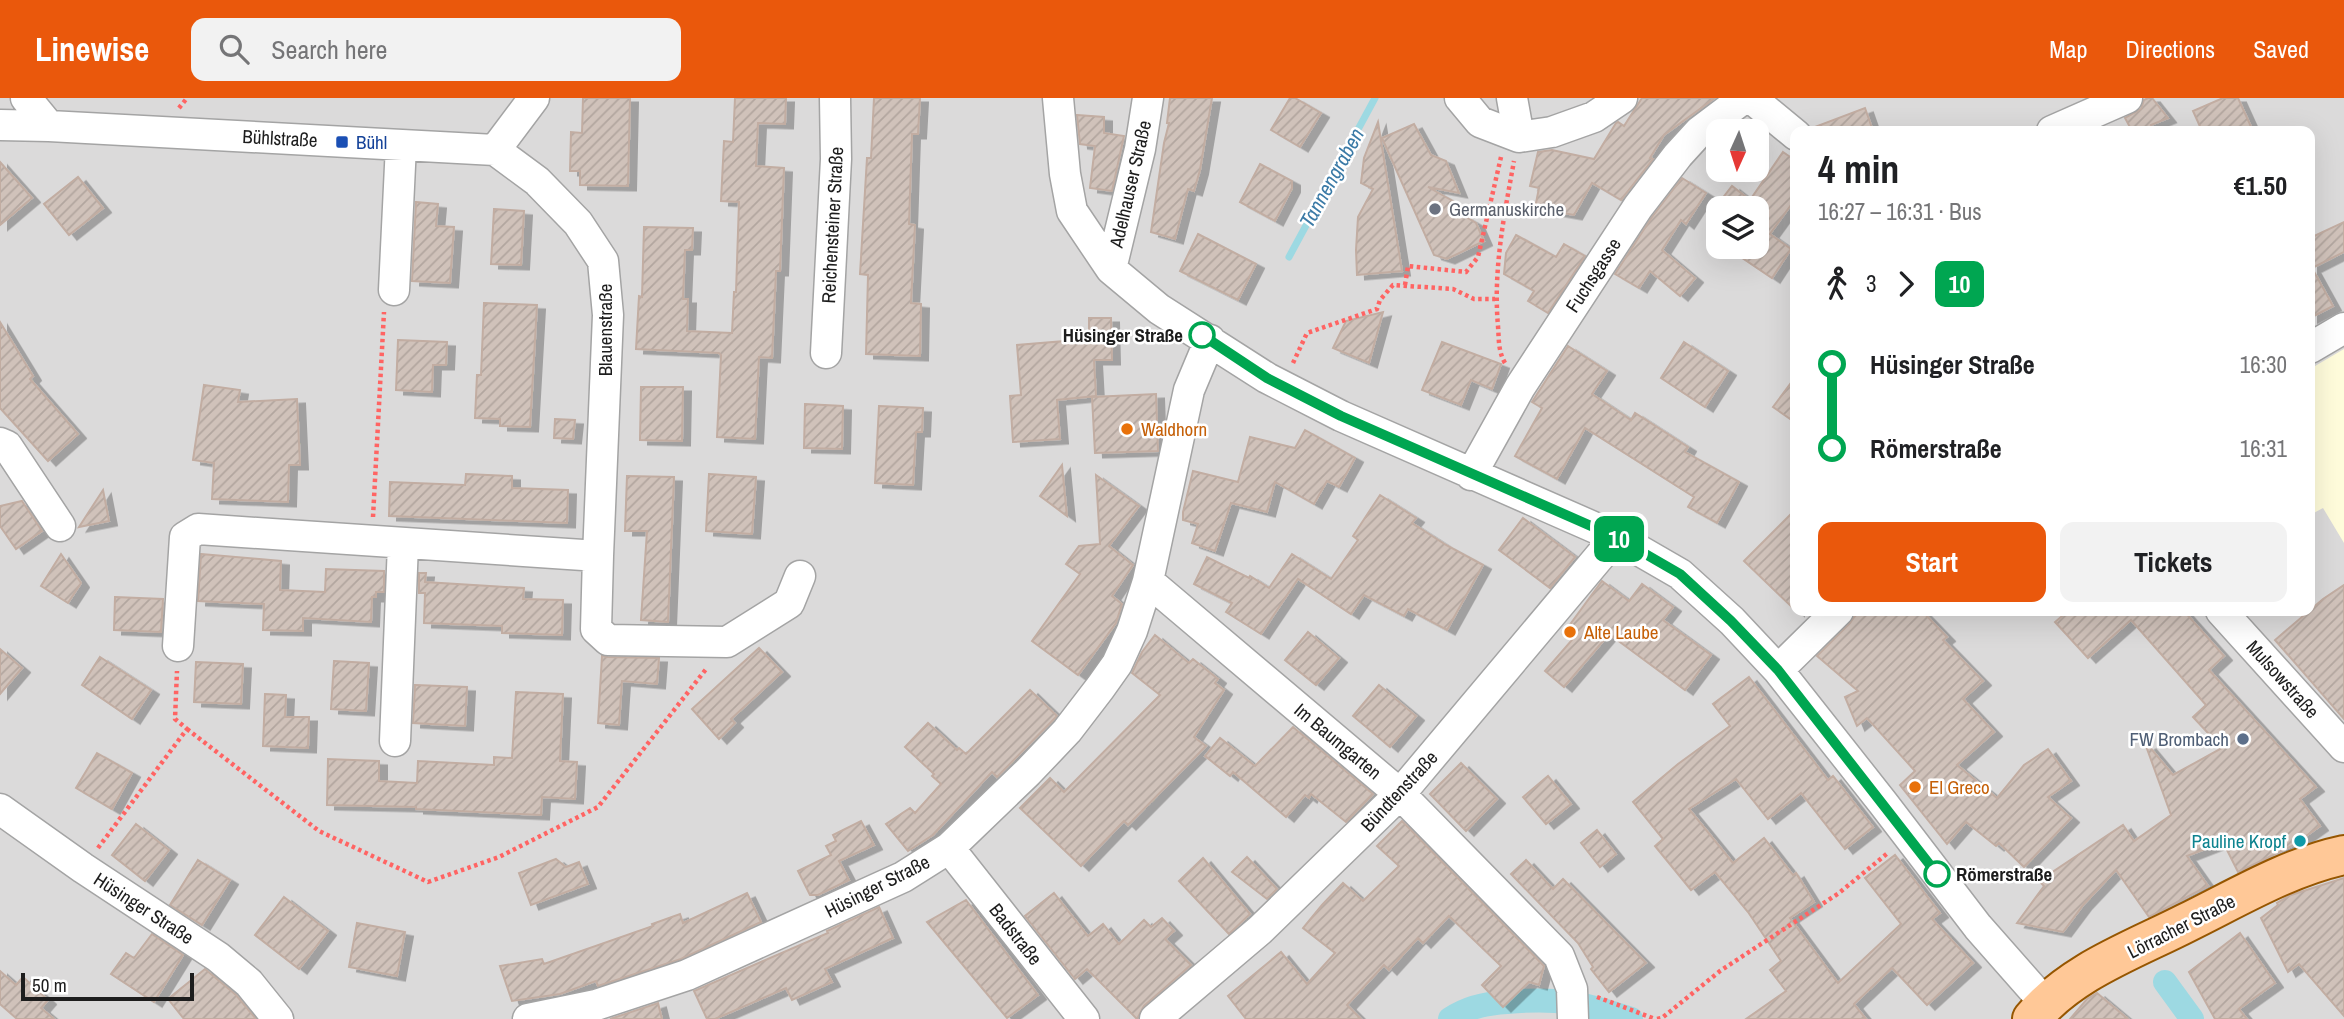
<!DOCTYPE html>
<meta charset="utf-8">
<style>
:root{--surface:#fff;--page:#f2f2f2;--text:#202124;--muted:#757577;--accent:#ea580c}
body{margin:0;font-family:"Archivo Narrow",sans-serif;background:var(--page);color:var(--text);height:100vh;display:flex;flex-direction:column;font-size:26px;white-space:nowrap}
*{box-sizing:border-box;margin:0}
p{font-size:23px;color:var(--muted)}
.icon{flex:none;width:38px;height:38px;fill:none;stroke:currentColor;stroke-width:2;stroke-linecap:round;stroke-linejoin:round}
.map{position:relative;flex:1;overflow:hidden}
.sheet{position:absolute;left:1790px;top:28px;width:525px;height:490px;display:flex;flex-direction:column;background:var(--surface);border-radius:14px;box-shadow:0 7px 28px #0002}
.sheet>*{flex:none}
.badge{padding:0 14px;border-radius:10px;font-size:24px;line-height:46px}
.needle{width:46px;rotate:183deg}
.fabs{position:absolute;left:1706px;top:21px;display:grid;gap:14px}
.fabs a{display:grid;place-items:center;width:63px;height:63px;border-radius:14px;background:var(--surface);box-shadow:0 7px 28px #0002;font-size:35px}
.scale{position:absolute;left:21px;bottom:18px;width:173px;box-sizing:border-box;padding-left:7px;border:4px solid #1d1d1d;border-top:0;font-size:19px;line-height:24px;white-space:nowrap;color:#1d1d1d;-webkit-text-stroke:5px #fff;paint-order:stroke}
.map>.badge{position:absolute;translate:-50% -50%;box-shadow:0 0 0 4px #fff}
.legs{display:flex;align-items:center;gap:10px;height:77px;padding:0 28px;font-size:23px}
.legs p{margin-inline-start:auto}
.overview{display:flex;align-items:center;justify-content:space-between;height:119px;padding:0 28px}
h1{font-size:38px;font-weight:700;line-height:52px}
.action{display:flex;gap:14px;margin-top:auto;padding:14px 28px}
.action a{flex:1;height:80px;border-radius:14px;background:var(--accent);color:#fff;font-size:28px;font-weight:700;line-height:80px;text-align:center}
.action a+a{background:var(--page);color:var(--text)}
ul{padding:0 28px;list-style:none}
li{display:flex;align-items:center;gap:24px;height:84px;font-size:26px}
li i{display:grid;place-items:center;width:10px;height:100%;margin:0 9px;background:currentColor}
li i::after{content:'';width:18px;height:18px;margin:-9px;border:5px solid;border-radius:50%;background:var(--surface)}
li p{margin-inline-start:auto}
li:first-child i{background:linear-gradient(#0000 50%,currentColor 0)}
li:last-child i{background:linear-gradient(currentColor 50%,#0000 0)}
header{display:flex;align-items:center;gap:42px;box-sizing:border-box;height:98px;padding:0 35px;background:var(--accent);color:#fff}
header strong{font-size:33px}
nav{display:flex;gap:38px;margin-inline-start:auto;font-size:24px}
.search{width:490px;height:63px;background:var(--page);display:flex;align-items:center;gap:18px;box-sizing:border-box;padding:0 24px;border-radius:14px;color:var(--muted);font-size:26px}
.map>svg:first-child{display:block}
</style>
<header>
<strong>Linewise</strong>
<div class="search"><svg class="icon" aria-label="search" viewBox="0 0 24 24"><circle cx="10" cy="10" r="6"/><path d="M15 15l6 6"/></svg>Search here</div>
<nav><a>Map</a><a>Directions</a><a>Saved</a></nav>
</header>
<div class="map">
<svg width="2344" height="921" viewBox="0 0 2344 921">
<defs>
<pattern id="building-hatch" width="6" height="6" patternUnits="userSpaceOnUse" patternTransform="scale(1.75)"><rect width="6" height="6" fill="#d0c2ba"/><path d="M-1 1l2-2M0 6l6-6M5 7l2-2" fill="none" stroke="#b2a69f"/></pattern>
<filter id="shadow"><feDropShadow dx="8" dy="4.5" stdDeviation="0" flood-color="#0004"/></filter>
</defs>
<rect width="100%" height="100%" fill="#efe9e1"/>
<path fill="#dbdada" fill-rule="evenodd" d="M0,0H2344V921H0ZM1718,33H1757V72H1718ZM1796,33H2310V513H1796ZM1718,110H1757V149H1718Z"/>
<path fill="#fffcdb" d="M2344,251V445L2323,410L2310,417V271Z"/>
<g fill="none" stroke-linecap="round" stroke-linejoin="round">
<path stroke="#9dd9e2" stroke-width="7" d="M1289,159L1375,0"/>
<path stroke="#9dd9e2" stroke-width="24" d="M2165,884L2192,921
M1450,921C1466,910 1488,905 1507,904C1559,899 1583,905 1631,921"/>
</g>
<path fill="url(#building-hatch)" stroke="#c2ada2" stroke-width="2" filter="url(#shadow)" d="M583,0H630L628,88L580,87V73H570L571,34L582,35Z
M735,0H786L785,26L758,25L756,68L784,70L780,173H776L772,260L759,259L755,341L717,339L721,257L719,255L636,251L639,198L642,199L644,129L693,130L692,152H685L683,201H688L687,233L732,235L734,194H736L739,104L721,103L724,43L733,44Z
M874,0H920L918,36H912L909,126L915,127L911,205L921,206L920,258L866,256L868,177L860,176L867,60H871Z
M1170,0H1212L1200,72L1194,93L1188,91L1175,141L1151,134L1164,45L1169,25H1167Z
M1290,0H1295L1321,15L1300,49L1271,32Z
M1642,0H1715L1664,37L1650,60L1653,61L1621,102L1592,85L1574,117L1535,110L1539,90L1530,88L1538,54L1552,52L1594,61L1616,25L1618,24L1624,28Z
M2148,0H2152L2168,20L2151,27L2154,33H2132L2125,20L2141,11L2144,2Z
M2223,0H2238L2253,33H2202L2193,13Z
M1865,10L1873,33H1813L1812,30Z
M1077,17L1104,19V35L1124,38L1112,93L1090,90L1095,48L1080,46Z
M1378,24L1402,173L1357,177L1356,152L1358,119L1373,91L1361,85L1364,60Z
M1414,26L1431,57L1446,63L1459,95L1428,89L1467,111L1458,114L1476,125L1484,143L1447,161L1434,157L1382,40Z
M1783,54L1796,63V100L1770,136L1791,151L1772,180L1726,149H1757V110H1715L1732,88L1750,102Z
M0,64L32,100L0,127Z
M1260,66L1292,83V90L1275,123L1240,104Z
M78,79L103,110L69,137L44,106Z
M1682,80L1706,95L1686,126L1681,122L1662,152L1695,180L1680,198L1650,173L1639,190L1615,176L1652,119Z
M416,104L438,106L436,128L454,129L450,185L412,183Z
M494,111L524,113L521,167L491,166Z
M2344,124V154L2312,170L2333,208L2310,220V140Z
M1198,136L1256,166L1238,202L1180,173Z
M1516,137L1556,159L1564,146L1585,158L1548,215L1528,203L1534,193L1504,176L1506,155Z
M484,205L537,207L530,329L500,328V321L475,320L477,277H481Z
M1383,214L1369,265L1333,250L1346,223Z
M1089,220H1111L1112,262H1094L1096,298L1057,302L1060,341L1013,344L1010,298L1021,297L1017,247L1089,241Z
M0,224L33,278L30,281L78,336L48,363L0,310Z
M398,242L447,244L446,267H433L432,294L396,292Z
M1442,244L1501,266L1492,291L1471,282L1461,307L1422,292Z
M1684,244L1728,273L1705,309L1661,280Z
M1568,248L1607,273L1592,296L1631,322L1635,315L1688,349L1685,354L1739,384L1717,425L1688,409L1694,399L1585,330L1557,381L1515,358L1542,310L1532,304Z
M1796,278V325L1773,309Z
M204,287L240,292L238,304L297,301L300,367H289L288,404L212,401L214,365L193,362Z
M641,289H683L682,343L640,342Z
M1156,296L1158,353L1095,355L1092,299Z
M805,306L843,308L842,351L804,350Z
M879,308L923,310L922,334H916L913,387L875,385Z
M555,321L575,322L573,341L554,340Z
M1305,332L1355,360L1339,389L1327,383L1314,406L1275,384L1267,414L1231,405L1215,453L1192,445L1198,426L1183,422V414L1193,373L1238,384L1250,339L1295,350Z
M1062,367L1067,418L1040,398Z
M466,376L512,378V390L568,392L567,425L389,418L390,384L465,387Z
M709,376L756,379L752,436L706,433Z
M1096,377L1139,408L1109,448L1133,467L1112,498L1122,506L1116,525L1078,577L1032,543L1080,476L1066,466L1079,448L1100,446Z
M627,378L674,379L668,524L641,522L647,433H625Z
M103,392L109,423L79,429Z
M1380,397L1416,420L1412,425L1446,447L1483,467L1447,532L1408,511L1404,518L1364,497L1351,516L1298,481L1261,536L1226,514L1232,505L1194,486L1207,459L1249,480L1250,478L1269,490L1292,456L1331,481L1358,442L1353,438Z
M22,403L42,433L16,451L0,428V408Z
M1796,411V513L1744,463Z
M1523,420L1575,459L1550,490L1499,452Z
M61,456L81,485L68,505L41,488Z
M201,456L281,463L280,492L325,494L326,471L384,473V494H376V499H372L371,524L303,520V533L263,532L264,506L198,503Z
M419,475H426L425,484L524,490L523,501L563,502L562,537L502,535V528L424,525L425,495H419Z
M1602,483L1629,503L1642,486L1673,509L1663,522L1711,557L1685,592L1609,536L1564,589L1545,573L1572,542L1563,536Z
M2344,487V621L2275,542L2323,501Z
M115,499L163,501L161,534L114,532Z
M1858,513H1922L1947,539L1943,542L1983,583L1963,601L1994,634L1957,667L1997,700L2024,667L2048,651L2071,683L2048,699L2071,720L2024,769L1999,745L1996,748L1966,724L1947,746L1900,687L1915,673L1867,620L1857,628L1845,599L1858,593L1817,558L1850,525Z
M2068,513H2184L2224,558L2209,572L2316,689L2300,701L2320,728L2292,748L2238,774L2223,744L2187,758L2208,788L2149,819L2116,772L2084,806L2063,834L2017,825L2044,788L2039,783L2123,727L2134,743L2171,717L2146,648L2148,647L2173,677L2222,650L2193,619L2206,607L2131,522L2088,560L2055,524Z
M1308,534L1339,560L1316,587L1285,562Z
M1155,537L1189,565L1193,561L1218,581L1215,585L1224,592L1194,639L1206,648L1128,727L1124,723L1081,768L1020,710L1050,680L1064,694L1160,597L1132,575L1142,554Z
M759,550L782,574L731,621L735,625L719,641L692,611Z
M0,551L22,570L0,596Z
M602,558L608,559L659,560L657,586L622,583L619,627L598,625Z
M100,559L151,592L132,621L82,587Z
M334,563L369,565L366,613L331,611Z
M196,564L243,566L241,606L194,604Z
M1749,579L1828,682L1833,678L1873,729L1845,751L1801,695L1768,721L1736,681L1689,711L1733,765L1764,740L1793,777L1796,775L1814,804L1790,820L1838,885L1901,826L1865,780L1895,757L1940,815L1932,821L1973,865L1927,907L1892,870L1854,906L1866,921H1746L1786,893L1770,872L1781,863L1748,814L1715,774L1691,792L1655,748L1663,741L1633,704L1678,666L1730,628L1713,606Z
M415,587L467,589L465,628L413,625Z
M1379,587L1416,618L1390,649L1353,618Z
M1030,592L1057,618L997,679L992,674L933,737L908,753L886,726L910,710L915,715L941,686L932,678L934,676L905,649L928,625L957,652L959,650L966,656Z
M516,594L563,596L560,663L577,664L575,701L542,699L541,717L416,711V709L327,707L328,661L379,663V683L417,685L418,663L494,667V659L512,660Z
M265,596L286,597L285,619H309L308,650L263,648Z
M1293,629L1373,696L1346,724L1311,696L1309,700L1305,697L1286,719L1233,674L1230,678L1205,658L1220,640L1255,668Z
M97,655L132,675L112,711L76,690Z
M1461,665L1497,701L1466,733L1430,696Z
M1548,678L1571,706L1546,726L1523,699Z
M861,723L874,747L839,763L849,782L818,797H810L798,773L831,757L826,748L836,743L833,737Z
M1402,723L1544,868L1539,887L1529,884L1503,909L1482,887L1501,868L1449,818L1423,845L1418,840L1389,872L1384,867L1347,907L1361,921H1246L1228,898L1281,854L1307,886L1335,855L1303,830L1322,807L1343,785L1363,803L1399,768L1377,748Z
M136,726L169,752L145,783L112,757Z
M1597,732L1616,756L1600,769L1581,745Z
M1247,759L1277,791L1267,801L1232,774Z
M1203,760L1250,816L1229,836L1179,783Z
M556,761L566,769L579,764L588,786L531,807L519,775Z
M198,762L230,782L202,827L170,807Z
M1526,762L1553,791L1563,781L1646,865L1609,894L1591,871L1593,869L1578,845L1511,776Z
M2344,780V918L2299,866L2288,874L2261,820L2278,807L2277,805L2291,797Z
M747,795L761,824L681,861L598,888L596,883L560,896L512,903L500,868L542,861L544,866L653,828L652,826L680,816L683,825Z
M1054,795L1088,838L1103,826L1119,846L1144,822L1151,829L1162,820L1174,833L1165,841L1191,867L1144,908L1137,921L1087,871L1075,881L1025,818Z
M284,799L328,833L299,871L255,837Z
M966,802L1038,897L1007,920L927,824Z
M879,809L893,840L825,871L832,884L792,902L786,890L715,921H707L694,893L828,835L827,833Z
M357,825L405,834L397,878L349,869Z
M2240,835L2275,885L2239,911L2247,921H2215L2189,874Z
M152,836L183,857L154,904L111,876L126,855L134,860Z
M205,871L236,897L256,921H184L168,901Z
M0,873L16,887L23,879L48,902L41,910L54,921H17L0,906Z
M2097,895L2128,921H2070L2087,901Z
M658,905L662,921H610Z"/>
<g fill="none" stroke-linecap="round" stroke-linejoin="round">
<g stroke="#a4a4a4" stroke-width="33">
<path id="minor" d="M26,0L49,28
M1058,0L1065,76L1072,113L1111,171L1159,211L1267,280L1341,318L1616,439L1680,476L1732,523L1778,572L1883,705L1978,829L2045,905
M1460,0L1480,24L1519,39
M1512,0L1519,39
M1751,0L1796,37
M0,27L49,28L495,52L534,0
M2052,33L2127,0
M1519,39L1552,34L1594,19L1622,0
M1111,171L1140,51L1148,0
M394,192L401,47
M2310,250L2344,230
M826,255L836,61L835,0
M0,345L7,348L60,428
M1471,377L1520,289L1638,109L1678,57L1699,34L1744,0
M598,458L596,531L608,542L727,544L789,505L800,478
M1148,483L1400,696L1559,858L1572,891L1573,921
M2221,513L2344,649
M178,548L185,439L198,431L598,458L608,217L603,163L578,125L537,83L495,52
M1778,572L1838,513
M395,643L403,446
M0,711L83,770L218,859L249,885L278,921
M949,750L1084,921
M528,921L596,907L687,877L903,779L949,750L1028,674L1067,633L1100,590L1117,566L1132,533L1148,483L1189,292L1210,242
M1155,921L1260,832L1400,696L1616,439"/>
</g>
<g stroke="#965600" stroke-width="42">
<path id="major" d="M2032,921C2070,874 2133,852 2186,825C2237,800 2288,769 2344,757"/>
</g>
<path stroke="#ff6463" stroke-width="4.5" stroke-dasharray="3.5 3.5" stroke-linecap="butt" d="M179,10L187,0
M1405,187L1408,168L1466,174L1478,159L1501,59
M1293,265L1307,235L1377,211L1380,202L1393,187L1453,191L1474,201H1495
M1505,265C1498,253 1499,241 1498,228C1493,172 1504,118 1514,63
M373,419L384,214
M187,631L319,733L428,784L499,759L598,709L707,570
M98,750L187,631L175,621L177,573
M1597,899L1655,921
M1657,921L1662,920L1720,873L1839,795L1889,754"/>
<use href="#minor" stroke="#fff" stroke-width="30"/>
<use href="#major" stroke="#ffc897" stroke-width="38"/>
</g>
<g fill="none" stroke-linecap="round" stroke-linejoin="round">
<g stroke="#fff" stroke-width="16">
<path id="line-1" d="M1202,237L1267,280L1341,318L1616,439L1680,476L1731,523L1778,572L1937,776"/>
</g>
<use href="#line-1" stroke="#00a651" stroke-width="10"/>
</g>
<rect fill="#1a4fb4" stroke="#fff" stroke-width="2.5" x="335" y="37" width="14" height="14" rx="3.5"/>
<circle fill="#6b7280" stroke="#fff" stroke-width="2.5" cx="1435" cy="111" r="7"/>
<g fill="#fff" stroke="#00a651" stroke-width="3.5">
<circle cx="1202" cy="237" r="12"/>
<circle cx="1937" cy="776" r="12"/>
</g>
<g fill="#e8710a" stroke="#fff" stroke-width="2.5">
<circle cx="1127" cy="331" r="7"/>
<circle cx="1570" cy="534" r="7"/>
<circle cx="1915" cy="689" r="7"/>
</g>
<circle fill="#5c6f8a" stroke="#fff" stroke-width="2.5" cx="2243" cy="641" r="7"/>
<circle fill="#0f9aa8" stroke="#fff" stroke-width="2.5" cx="2300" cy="743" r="7"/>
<g text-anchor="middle" stroke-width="5" stroke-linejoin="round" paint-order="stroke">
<g font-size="19" fill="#1d1d1d" stroke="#fff">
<text transform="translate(280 40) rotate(3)" y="7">Bühlstraße</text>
<text transform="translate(1130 86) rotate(-77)" y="7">Adelhauser Straße</text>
<text transform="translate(832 127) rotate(-87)" y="7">Reichensteiner Straße</text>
<text transform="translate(1593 177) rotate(-57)" y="7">Fuchsgasse</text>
<text transform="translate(605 232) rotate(-90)" y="7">Blauenstraße</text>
<text transform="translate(2283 581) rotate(48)" y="7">Mulsowstraße</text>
<text transform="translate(1338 643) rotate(40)" y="7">Im Baumgarten</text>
<text transform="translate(1399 693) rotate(-47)" y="7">Bündtenstraße</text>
<text transform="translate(877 788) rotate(-27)" y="7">Hüsinger Straße</text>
<text transform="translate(144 810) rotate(33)" y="7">Hüsinger Straße</text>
<text transform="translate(2181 828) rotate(-27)" y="7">Lörracher Straße</text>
<text transform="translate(1016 836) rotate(52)" y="7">Badstraße</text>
</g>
<g font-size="19" fill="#164399" stroke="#fff" text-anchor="start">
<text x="356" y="51">Bühl</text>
</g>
<g font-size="19" fill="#5b616d" stroke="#fff" text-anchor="start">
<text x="1449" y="118">Germanuskirche</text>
</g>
<g font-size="19" font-weight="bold" fill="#1d1d1d" stroke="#fff" text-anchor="end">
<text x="1183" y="244">Hüsinger Straße</text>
<text x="1956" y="783" text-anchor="start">Römerstraße</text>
</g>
<g font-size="19" fill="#c56008" stroke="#fff" text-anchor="start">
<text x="1141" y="338">Waldhorn</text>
<text x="1584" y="541">Alte Laube</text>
<text x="1929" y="696">El Greco</text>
</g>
<g font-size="19" fill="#4e5e75" stroke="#fff" text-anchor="end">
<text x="2229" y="648">FW Brombach</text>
</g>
<g font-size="19" fill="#0d838f" stroke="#fff" text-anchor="end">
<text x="2286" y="750">Pauline Kropf</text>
</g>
<g font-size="21" font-style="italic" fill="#3b7aa6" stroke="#fff">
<text transform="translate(1332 80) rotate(-61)" y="7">Tannengraben</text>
</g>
</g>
</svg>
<div class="fabs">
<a><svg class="needle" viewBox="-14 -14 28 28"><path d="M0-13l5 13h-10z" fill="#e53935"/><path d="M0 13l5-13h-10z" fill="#757577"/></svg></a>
<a><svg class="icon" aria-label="layers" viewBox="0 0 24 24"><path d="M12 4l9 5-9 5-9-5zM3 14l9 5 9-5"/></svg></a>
</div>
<div class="scale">50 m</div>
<b class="badge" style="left:1619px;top:441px;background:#00a651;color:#fff">10</b>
<section class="sheet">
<div class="overview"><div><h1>4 min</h1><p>16:27 – 16:31 · Bus</p></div><b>€1.50</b></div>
<div class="legs"><svg class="icon" aria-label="walk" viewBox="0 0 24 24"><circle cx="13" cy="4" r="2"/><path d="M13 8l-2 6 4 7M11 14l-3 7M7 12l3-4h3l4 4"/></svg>3<svg class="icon" aria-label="forward" viewBox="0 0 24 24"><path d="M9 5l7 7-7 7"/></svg><b class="badge" style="background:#00a651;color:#fff">10</b></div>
<ul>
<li><i style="color:#00a651"></i><b>Hüsinger Straße</b><p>16:30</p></li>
<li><i style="color:#00a651"></i><b>Römerstraße</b><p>16:31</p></li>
</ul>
<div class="action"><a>Start</a><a>Tickets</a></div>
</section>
</div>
